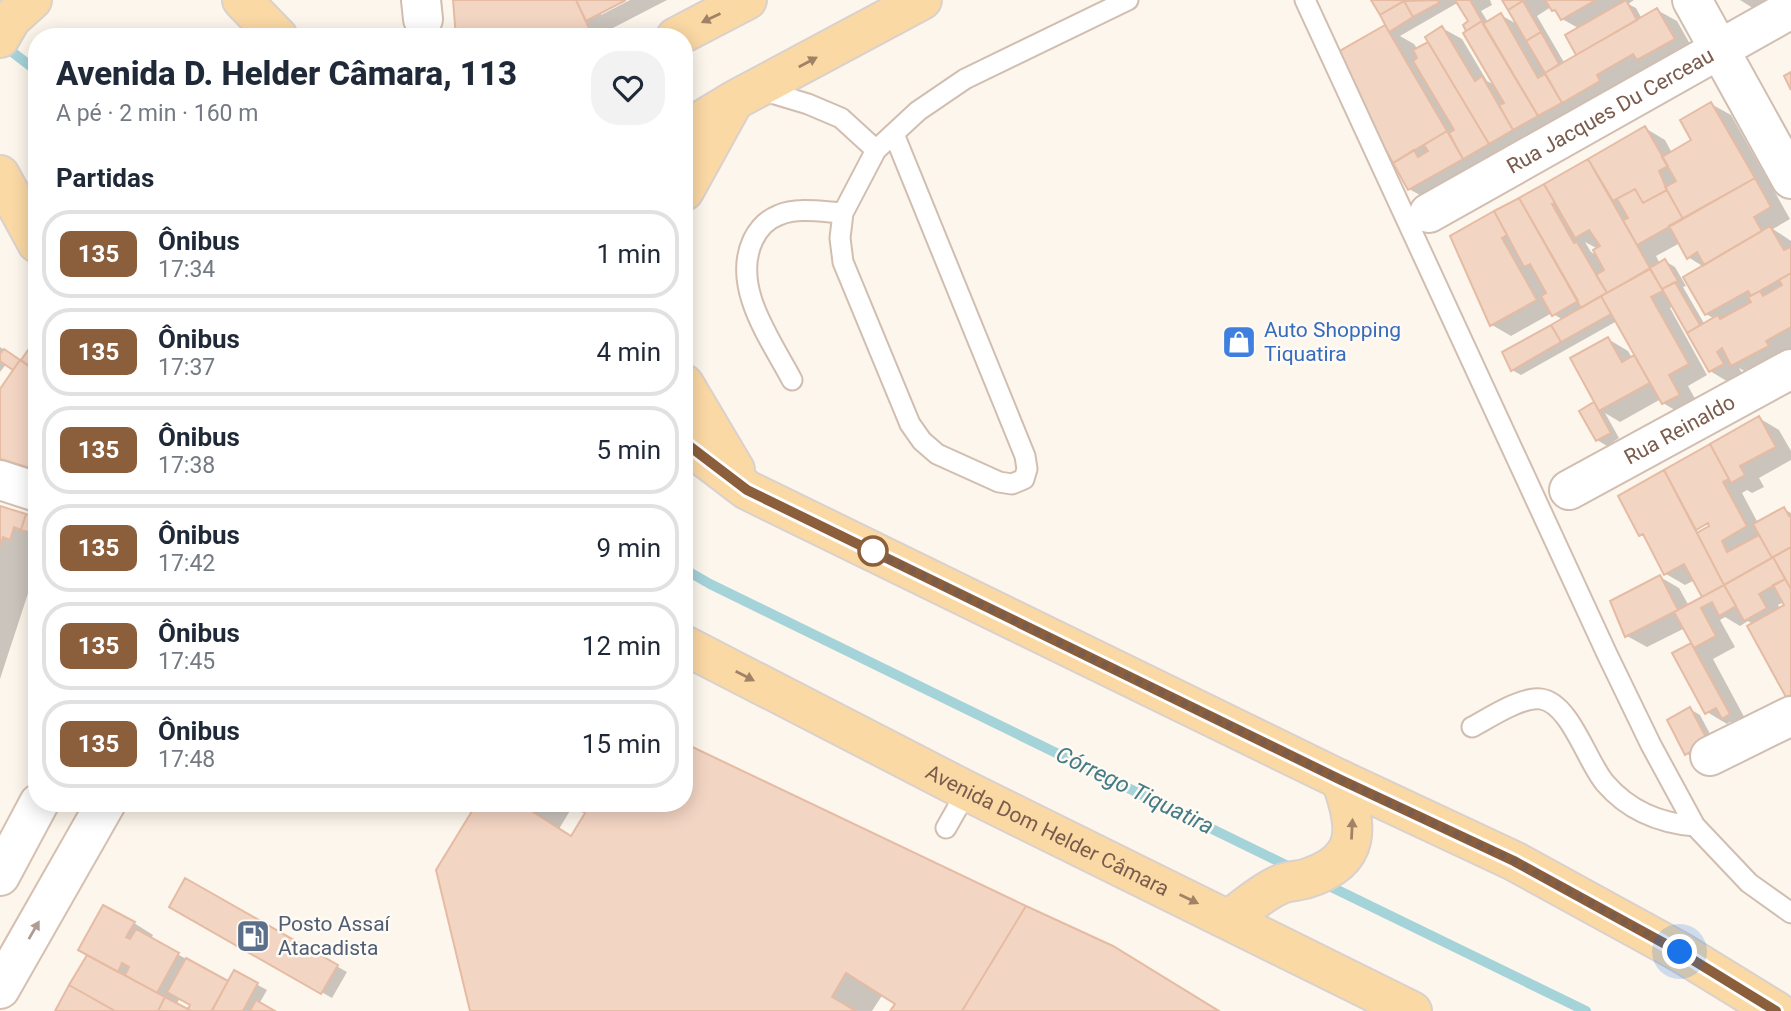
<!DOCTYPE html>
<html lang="pt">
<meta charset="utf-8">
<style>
:root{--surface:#fff;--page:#f2f2f3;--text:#1f2937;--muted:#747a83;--line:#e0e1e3}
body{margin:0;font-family:Roboto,sans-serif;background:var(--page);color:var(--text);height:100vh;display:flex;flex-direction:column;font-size:26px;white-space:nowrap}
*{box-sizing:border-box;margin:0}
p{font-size:23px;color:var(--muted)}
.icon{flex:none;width:38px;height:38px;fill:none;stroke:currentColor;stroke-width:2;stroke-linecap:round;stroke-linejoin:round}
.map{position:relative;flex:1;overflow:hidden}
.drawer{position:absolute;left:28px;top:28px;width:665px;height:784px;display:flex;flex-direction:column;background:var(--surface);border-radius:28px;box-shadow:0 4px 18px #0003}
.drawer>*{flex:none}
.badge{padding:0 14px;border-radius:10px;font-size:24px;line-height:46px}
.you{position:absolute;width:35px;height:35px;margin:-18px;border:5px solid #fff;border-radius:50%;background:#1a73e8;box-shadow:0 0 0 10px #1a73e833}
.map>.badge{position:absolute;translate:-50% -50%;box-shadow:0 0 0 4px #fff}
h2{padding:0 28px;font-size:26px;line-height:63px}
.round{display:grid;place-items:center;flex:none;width:74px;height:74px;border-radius:28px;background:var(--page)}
.head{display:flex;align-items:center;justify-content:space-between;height:119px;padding:0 28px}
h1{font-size:33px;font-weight:800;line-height:52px}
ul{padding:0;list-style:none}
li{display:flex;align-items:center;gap:21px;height:88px;margin:0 14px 10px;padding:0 14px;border:4px solid var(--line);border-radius:28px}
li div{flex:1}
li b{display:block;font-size:26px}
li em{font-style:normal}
li .badge{min-width:77px;font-weight:700;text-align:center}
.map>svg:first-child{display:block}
</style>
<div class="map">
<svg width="1791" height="1011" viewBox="0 0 1791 1011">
<rect width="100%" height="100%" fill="#fdf6ec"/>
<path fill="#0003" fill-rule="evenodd" d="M455,0H622L601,11V15L630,0H667L609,30L613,37H458Z
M1373,0H1490L1492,5L1481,11L1488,22L1501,15L1520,26L1504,0H1634L1628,4L1636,8L1642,19L1657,10L1677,21L1694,51L1429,200L1409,189L1385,27L1390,30ZM1459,2L1471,22L1468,30L1496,86L1487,81L1462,39L1442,28L1430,42L1418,50L1414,44L1400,36ZM1551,7L1562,19L1580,29V55L1565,64L1537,16Z
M1740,0H1786L1756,10Z
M1711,104L1731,115L1790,219L1773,229L1791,241V349L1753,376L1739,368L1743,375L1730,383L1710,371L1674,306L1670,308L1707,375L1688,386L1699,406L1683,415L1663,403L1661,399L1620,422L1605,413L1619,438L1607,446L1597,440L1594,405L1599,407L1608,339L1628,351L1632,358L1636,355L1617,321L1521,375L1512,370L1563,320L1552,313L1511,336L1492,325L1452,237L1645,128L1665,140L1672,153L1694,140ZM1585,242L1598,249V256L1591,252ZM1680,243L1688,257L1704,267L1706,314L1715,319L1705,325L1683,287L1686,286L1675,267L1665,261L1660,264L1656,256Z
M0,347L22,362L28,353L37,357V476L0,465V392L16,369L7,363L0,372Z
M1759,418L1779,430L1791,451V460L1759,478L1764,487L1752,493L1747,490L1742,493L1758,523L1784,509L1791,513V698L1787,696L1753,624L1748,621L1740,626L1725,617L1720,620L1735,647L1713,659L1749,726L1743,729L1730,722L1727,724L1707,712L1674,653L1693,643L1685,628L1647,647L1627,636L1660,577L1679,588L1689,606L1704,598L1695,580L1685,585L1666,574L1647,538L1641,535L1621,496ZM1708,521L1712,527L1696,535L1693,529ZM1784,602L1786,606L1780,609L1778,605Z
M0,508L37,520V566L0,679Z
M1690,709L1700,715L1717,747L1696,759L1686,753Z
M479,803H684L1217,1011H892L897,1003L883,994L872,1011H471ZM574,804L588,813L573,837L559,829Z
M186,881L347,972L332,998L171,907Z
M134,923L153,935L151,939L228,983L234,972L267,990L259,1004L271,1011H189L193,1005L180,998L176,1005L188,1011H57L88,955Z"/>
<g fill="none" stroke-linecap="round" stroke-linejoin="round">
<path stroke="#a5d3da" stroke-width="10" d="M3,45L37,71
M684,569L710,584L1294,869
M1321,882L1586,1011"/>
</g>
<path fill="#f3d5c3" stroke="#e6bba3" stroke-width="2" d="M453,0H576L593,37H456Z
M576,0H626L586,21Z
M1371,0H1403L1404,1L1380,15Z
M1438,0L1439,3L1413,17L1404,1Z
M1455,0H1470L1482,21L1466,31L1463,25L1468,21Z
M1502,0H1524L1508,10Z
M1545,0H1596L1561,20L1555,10L1552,11Z
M1626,0L1637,20L1576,55L1565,35Z
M1404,1L1413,17L1389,32L1380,15Z
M1523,1L1541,32L1526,41L1508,10Z
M1657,8L1675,39L1637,60L1633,54L1597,75L1600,81L1562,103L1545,73Z
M1501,13L1538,78L1545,74L1562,103L1538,116L1483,24Z
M1482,21L1538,116L1513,130L1499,105L1504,103L1463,33Z
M1385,25L1447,131L1393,163L1365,113L1338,52Z
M1442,26L1475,81L1482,76L1513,130L1489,144L1425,37Z
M1541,32L1559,64L1545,73L1526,41Z
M1428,42L1489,144L1463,159L1449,133L1454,130L1413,61L1417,58L1413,50Z
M1791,72V90L1784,76Z
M1711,102L1755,178L1683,219L1665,187L1676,181L1662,157L1691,140L1680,120Z
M1645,126L1668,166L1659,171L1667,190L1643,203L1635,189L1613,201L1588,159Z
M1447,131L1463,159L1408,190L1393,163L1414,150L1418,157L1428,151L1424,145Z
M1588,159L1650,268L1607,293L1596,275L1604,270L1593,250L1600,246L1589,230L1575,238L1544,184Z
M1755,178L1771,207L1754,217L1762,231L1704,265L1697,252L1687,259L1669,226Z
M1544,184L1555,203L1552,204L1574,243L1577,242L1607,293L1581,308L1519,198Z
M1635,189L1643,203L1667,190L1683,219L1637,245L1623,220L1628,218L1617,199Z
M1519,198L1578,301L1552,316L1541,296L1546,293L1530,264L1524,267L1494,211Z
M1494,211L1507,235L1502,238L1537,300L1490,326L1450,236Z
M1770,226L1784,250L1791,247V273L1751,296L1748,291L1705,315L1683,277Z
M1665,259L1678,281L1662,289L1650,268Z
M1650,269L1663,291L1651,297L1689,364L1669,375L1680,395L1662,404L1601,296Z
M1791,273V327L1766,341L1769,346L1731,366L1722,348L1717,352L1724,364L1709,372L1687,333L1718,315L1720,319L1751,302L1748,297L1760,291L1763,296L1782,285L1779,280Z
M1675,282L1700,325L1687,333L1662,289Z
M1601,296L1611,314L1561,342L1551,325Z
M1551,325L1561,342L1511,371L1502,352Z
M1608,337L1622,362L1634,355L1650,383L1599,411L1570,358Z
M4,349L20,360L13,370L0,361V354Z
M28,350L37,356L36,371L21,360Z
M20,360L37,372V470L0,459V389Z
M1594,402L1611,433L1596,441L1579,411Z
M1759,416L1776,447L1740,466L1745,475L1731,483L1710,444Z
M1710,444L1729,479L1723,482L1747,526L1722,541L1727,552L1759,535L1772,558L1724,585L1697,533L1709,526L1708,523L1696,530L1664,470Z
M1664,470L1724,585L1702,597L1684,564L1664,575L1643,534L1639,536L1618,496Z
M0,506L26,514L21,530L14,527L10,540L3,537L0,546Z
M1784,507L1789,516L1791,515V547L1772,558L1753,524Z
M26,514L37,518V543L29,540L31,533L21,530Z
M1791,547V589L1773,557Z
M1773,557L1785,579L1759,594L1767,608L1744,621L1724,585Z
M1660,575L1678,610L1625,637L1610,601Z
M1785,579L1791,589V695L1786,697L1747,626L1784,605L1773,585Z
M1724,585L1736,606L1719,616L1712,602L1701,608L1716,636L1694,648L1674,612Z
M1691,643L1730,714L1722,719L1716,708L1705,714L1672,653Z
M1690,707L1708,741L1685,755L1667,720Z
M684,743L1026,906L962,1011H890L895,1004L846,973L832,997L856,1011H470L436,870L477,803H525L524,806L571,836L585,813L569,803H684Z
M185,878L338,965L321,994L169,907Z
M103,905L135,922L126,937L130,939L136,929L179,953L157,993L125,975L129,967L122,963L118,972L78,950Z
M1026,906L1113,946L1219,1011H962Z
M87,955L165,997L158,1011H115L69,985Z
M186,958L228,981L212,1011H191L188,1009L190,1005L167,992Z
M234,970L258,983L243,1011H214L212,1010Z
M69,985L115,1011H55Z
M165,997L188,1009L191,1011H158Z
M256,1000L275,1011H250Z"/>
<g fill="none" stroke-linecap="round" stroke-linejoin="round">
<g stroke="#d1beb0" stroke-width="23">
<path id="service" d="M1305,0L1607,654L1651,745L1695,826L1749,883L1791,913
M758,89L808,104L841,118L876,150
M894,134L1025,456L1027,469L1024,479L1012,484L999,482L937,454L922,441L910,424L843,262L840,238L843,213L876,150L918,111L965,79L1128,0
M792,380C771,340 731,287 753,240C759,228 766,220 779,215C797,207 824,212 843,213
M1472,727C1489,718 1522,696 1541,699C1570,703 1587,762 1605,783C1629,811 1659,823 1695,826
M946,828L967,791"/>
</g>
<g stroke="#d1beb0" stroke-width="42">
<g id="minor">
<path d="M421,0L423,19"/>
<path d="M1692,0L1791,179"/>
<path id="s1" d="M1429,213L1791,9"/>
<path d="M0,480L37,492"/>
<path id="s2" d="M1569,490L1791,369"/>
<path d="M1710,756L1791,716"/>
</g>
</g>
<g stroke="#d6c0b0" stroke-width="42">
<path id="secondary" d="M0,876L39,803
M0,989L106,803"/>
</g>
<g stroke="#dad1cd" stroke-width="42">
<g id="primary">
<path d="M242,0L278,37"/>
<path d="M676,37L747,0"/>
<path d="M0,38L11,19L32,0"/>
<path d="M684,131L735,100L922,0"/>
<path d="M0,175L37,243"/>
<path d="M684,191L732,104"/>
<path d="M684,384L735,470"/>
<path d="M684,442L747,490L1341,780L1514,861L1680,952L1776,1011"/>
<path id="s3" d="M684,645L967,791L1412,1011"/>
<path d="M1229,919C1245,908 1261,893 1279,885C1287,881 1297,881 1305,879C1363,861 1358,827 1341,780"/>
</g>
</g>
<use href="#service" stroke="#fff" stroke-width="19"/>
<use href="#minor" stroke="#fff" stroke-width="38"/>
<use href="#secondary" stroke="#fff" stroke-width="38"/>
<use href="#primary" stroke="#fbd9a5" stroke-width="38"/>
</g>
<defs><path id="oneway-solid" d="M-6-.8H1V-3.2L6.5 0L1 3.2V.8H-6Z" transform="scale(1.75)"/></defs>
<g fill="#a18267">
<use href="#oneway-solid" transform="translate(711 18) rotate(154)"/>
<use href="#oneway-solid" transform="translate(808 62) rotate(-28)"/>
<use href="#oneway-solid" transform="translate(745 676) rotate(27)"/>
<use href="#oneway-solid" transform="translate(1352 829) rotate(-87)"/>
<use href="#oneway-solid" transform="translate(1189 899) rotate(26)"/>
</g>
<use fill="#af9d94" href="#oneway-solid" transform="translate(34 930) rotate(-60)"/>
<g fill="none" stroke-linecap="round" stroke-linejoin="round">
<g stroke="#fff" stroke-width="16">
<path id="line" d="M684,442L747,490L1341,780L1514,861L1680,952L1776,1011"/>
</g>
<use href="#line" stroke="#8b5e3c" stroke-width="10"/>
<path stroke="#7a5c4d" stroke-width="7" stroke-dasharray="0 12.6" d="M873,551L870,550L1341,780L1514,861L1680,952"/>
</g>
<defs>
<g id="shop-square" transform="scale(1.75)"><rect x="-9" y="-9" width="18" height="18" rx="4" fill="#3f7fe0" stroke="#fffaf3"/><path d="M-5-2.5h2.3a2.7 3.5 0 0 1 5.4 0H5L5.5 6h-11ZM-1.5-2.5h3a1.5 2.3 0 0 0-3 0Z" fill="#fff"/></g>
<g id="fuel-square" transform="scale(1.75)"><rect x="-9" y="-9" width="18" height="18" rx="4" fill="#5c6f8a" stroke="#fffaf3"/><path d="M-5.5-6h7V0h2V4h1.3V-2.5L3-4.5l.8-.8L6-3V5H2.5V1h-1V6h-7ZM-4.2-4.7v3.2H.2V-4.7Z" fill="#fff"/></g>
</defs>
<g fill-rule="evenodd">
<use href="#shop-square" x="1239" y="342"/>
<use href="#fuel-square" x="253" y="936"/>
</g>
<circle fill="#fff" stroke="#8b5e3c" stroke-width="3.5" cx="873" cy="551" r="14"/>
<g text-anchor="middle" stroke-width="5" stroke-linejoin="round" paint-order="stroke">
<g font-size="21" fill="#7a5c4d" stroke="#fffaf3">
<text dy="7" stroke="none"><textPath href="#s1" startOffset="208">Rua Jacques Du Cerceau</textPath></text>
<text dy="7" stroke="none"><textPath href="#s2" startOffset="126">Rua Reinaldo</textPath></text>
<text dy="7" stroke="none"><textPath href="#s3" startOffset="408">Avenida Dom Helder Câmara</textPath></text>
</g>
<g font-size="21" fill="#366cbe" stroke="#fffaf3" text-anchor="start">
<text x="1264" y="337">Auto Shopping<tspan x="1264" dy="24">Tiquatira</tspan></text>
</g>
<g font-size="21" fill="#4e5e75" stroke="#fffaf3" text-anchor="start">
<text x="278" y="931">Posto Assaí<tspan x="278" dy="24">Atacadista</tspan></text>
</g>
<g font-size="23" font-style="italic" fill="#437c86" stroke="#fffaf3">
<text transform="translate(1135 790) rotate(26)" y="8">Córrego Tiquatira</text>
</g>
</g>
</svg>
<div class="you" style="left:1680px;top:952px"></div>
<section class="drawer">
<div class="head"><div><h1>Avenida D. Helder Câmara, 113</h1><p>A pé · 2 min · 160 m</p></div><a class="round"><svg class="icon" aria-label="heart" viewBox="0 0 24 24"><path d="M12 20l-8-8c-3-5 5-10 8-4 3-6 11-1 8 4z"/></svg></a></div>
<h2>Partidas</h2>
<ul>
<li><span class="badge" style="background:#8b5e3c;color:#fff">135</span><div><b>Ônibus</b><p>17:34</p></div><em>1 min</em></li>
<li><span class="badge" style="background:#8b5e3c;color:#fff">135</span><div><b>Ônibus</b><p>17:37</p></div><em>4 min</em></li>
<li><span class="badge" style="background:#8b5e3c;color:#fff">135</span><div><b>Ônibus</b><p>17:38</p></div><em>5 min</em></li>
<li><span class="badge" style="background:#8b5e3c;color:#fff">135</span><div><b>Ônibus</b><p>17:42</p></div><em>9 min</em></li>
<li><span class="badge" style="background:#8b5e3c;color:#fff">135</span><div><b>Ônibus</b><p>17:45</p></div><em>12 min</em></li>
<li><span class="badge" style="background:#8b5e3c;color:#fff">135</span><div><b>Ônibus</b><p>17:48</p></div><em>15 min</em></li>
</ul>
</section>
</div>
